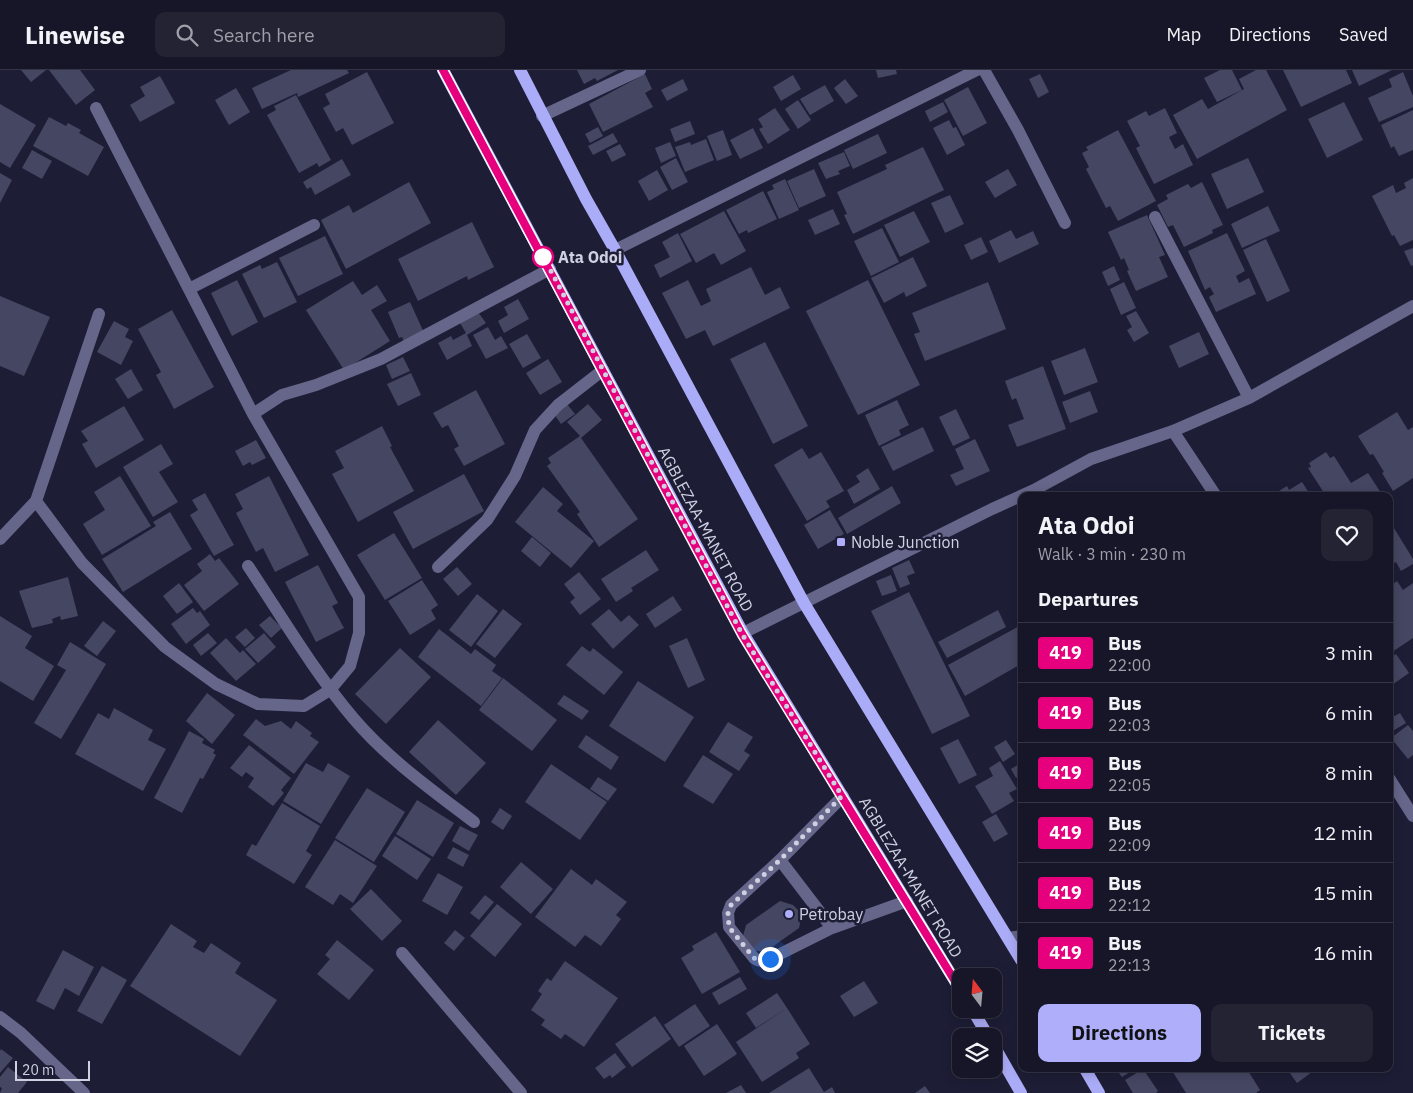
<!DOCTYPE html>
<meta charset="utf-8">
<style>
:root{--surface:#161628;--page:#232334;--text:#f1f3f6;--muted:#9e9fa8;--line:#353545;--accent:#aeaefb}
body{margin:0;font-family:"IBM Plex Sans",sans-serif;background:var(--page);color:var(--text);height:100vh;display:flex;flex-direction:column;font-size:19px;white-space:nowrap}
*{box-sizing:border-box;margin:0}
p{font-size:16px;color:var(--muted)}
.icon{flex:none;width:28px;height:28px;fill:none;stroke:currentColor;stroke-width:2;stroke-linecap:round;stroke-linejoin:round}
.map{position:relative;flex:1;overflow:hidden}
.details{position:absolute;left:1018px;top:422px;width:375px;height:580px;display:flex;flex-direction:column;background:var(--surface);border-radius:10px;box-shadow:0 2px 12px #0003,0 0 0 1px var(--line)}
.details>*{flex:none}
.badge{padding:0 10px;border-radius:4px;font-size:18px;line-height:32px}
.needle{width:32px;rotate:344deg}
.fabs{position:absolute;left:952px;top:898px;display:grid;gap:10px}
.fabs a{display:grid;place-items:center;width:50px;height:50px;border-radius:10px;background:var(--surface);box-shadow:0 2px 12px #0003,0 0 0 1px var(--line);font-size:25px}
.scale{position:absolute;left:15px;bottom:12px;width:75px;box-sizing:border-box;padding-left:5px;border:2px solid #cfd0e2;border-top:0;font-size:14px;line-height:18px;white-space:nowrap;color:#cfd0e2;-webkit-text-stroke:4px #1d1d36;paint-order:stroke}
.you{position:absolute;width:25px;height:25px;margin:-12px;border:4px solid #fff;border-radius:50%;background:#1a73e8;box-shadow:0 0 0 8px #1a73e833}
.map>.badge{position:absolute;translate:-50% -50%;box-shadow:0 0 0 2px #fff}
h2{padding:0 20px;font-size:19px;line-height:45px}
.round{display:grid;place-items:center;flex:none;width:52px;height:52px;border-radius:10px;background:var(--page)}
.overview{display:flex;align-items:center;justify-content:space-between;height:85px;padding:0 20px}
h1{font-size:24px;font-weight:800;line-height:38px}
.button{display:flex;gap:10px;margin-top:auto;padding:10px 20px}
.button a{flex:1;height:58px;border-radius:10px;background:var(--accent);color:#111;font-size:20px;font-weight:800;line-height:58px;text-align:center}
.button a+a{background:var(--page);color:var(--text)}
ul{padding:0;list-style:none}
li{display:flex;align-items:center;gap:15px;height:60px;padding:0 20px;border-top:1px solid var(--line)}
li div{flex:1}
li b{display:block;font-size:19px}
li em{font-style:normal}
li .badge{min-width:55px;font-weight:700;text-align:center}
header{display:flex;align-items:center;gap:30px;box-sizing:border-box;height:70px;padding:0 25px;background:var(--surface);border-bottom:1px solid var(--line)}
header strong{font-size:24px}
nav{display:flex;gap:28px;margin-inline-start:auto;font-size:18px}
.search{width:350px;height:45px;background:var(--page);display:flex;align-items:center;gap:12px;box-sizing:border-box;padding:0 18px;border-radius:10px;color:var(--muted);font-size:19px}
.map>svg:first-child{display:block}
</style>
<header>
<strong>Linewise</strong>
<div class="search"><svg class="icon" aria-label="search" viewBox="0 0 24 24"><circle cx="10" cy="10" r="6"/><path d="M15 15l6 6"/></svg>Search here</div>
<nav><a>Map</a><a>Directions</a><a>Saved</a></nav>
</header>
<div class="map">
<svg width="1413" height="1023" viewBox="0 0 1413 1023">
<rect width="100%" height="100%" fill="#1d1d36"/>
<path fill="#454662" d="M21,0H46L31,12Z
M49,0H80L95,20L76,35Z
M291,0H347L349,3L298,27L297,23L262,39L252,18Z
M577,0H618L597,11L595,8L584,14Z
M876,0H896L897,4L878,8Z
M1220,0H1232L1242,20L1217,32L1204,8Z
M1256,0H1266L1287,40L1197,89L1173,45L1202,29L1208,39L1244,19L1239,9Z
M1283,0H1346L1352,13L1301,37Z
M1352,0H1392L1359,16Z
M367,2L394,53L352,75L343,58L336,62L323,38L330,34L325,24Z
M1403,2L1413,26V37L1379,52L1368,28L1392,17L1389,9Z
M645,4L652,19L645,23L653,37L603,62L589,34Z
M1040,4L1049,22L1038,28L1029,9Z
M793,5L801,19L781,31L773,17Z
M160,6L175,33L140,52L130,35L145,26L140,17Z
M683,9L688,20L667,31L661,20Z
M845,9L858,26L846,34L834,18Z
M825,15L834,31L810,45L800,29Z
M968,17L987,53L963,66L944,30Z
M236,18L250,42L229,55L215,30Z
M296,25L331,90L319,97L317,93L299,103L267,45L276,40L274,36Z
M798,30L811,50L798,59L785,39Z
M943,32L948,42L930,52L925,41Z
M1344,32L1363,70L1327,88L1308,49Z
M0,34L36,55L10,98L0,92Z
M775,38L790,60L768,74L759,59L763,57L758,49Z
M1165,38L1177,63L1169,67L1175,79L1183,74L1193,95L1154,114L1136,78L1140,76L1127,51L1146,41L1149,46Z
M1413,40V80L1399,86L1394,76L1391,78L1381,55Z
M49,47L66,56L68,53L81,60L79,63L104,77L88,106L33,76Z
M949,50L953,58L956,57L965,75L947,85L933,58Z
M690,51L695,64L675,72L670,59Z
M598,57L603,66L590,73L585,64Z
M753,58L763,78L740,89L730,70Z
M723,60L732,85L717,91L707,66Z
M1118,60L1156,131L1118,151L1110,136L1106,138L1086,99L1089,97L1082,83L1088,80L1086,77Z
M613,63L618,72L593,85L588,76Z
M878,64L887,83L853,99L844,80Z
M706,69L714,90L685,102L675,77L690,72L691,75Z
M670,72L676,86L661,93L655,78Z
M620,74L626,85L612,92L606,81Z
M923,77L944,120L853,164L844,145L847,144L837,122L887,99L885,95Z
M32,80L52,91L42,109L22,98Z
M844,82L850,96L838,101L840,104L826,109L818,93Z
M676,88L688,112L672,120L660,97Z
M1248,88L1264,122L1227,139L1211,104Z
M342,89L351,105L315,125L311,117L307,119L303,112Z
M814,99L826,126L799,138L787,111Z
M1008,99L1017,115L995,128L985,112Z
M657,100L668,120L649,131L638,111Z
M0,103L12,110L0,133Z
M1413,108V170L1400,176L1394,165L1392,166L1372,126L1393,115L1396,123L1406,118L1404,113Z
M785,109L799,140L779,149L767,122L774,119L772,115Z
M409,112L431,153L346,199L321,150L349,135L353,143Z
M1202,112L1223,155L1212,160L1213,163L1184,177L1173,155L1168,157L1157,135L1168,129L1166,125L1188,114L1191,118Z
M763,121L777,149L748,163L747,160L739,164L726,140Z
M950,125L964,154L945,163L931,133Z
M1268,136L1280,161L1242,178L1231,154Z
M833,139L840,154L815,165L808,150Z
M724,141L746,181L721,195L714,183L696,193L680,164Z
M914,141L930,172L900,187L884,155Z
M1147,145L1165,185L1159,187L1168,207L1136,221L1127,201L1129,200L1124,188L1121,190L1108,162Z
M472,152L494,197L468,210L467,206L418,231L398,189Z
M882,158L899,192L871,206L854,171Z
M1011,160L1016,169L1033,161L1039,174L999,193L989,171Z
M678,163L692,191L660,208L654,195L670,187L662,172Z
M1227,163L1245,201L1236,206L1239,213L1249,208L1256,224L1216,242L1209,227L1214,224L1210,217L1205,220L1188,181Z
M325,166L343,204L298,226L279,188Z
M981,167L988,182L971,190L964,175Z
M1266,169L1290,221L1267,232L1243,180Z
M1413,178V195L1411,196L1404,181Z
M913,187L927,216L906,227L904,222L884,233L871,208Z
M277,192L297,232L264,248L242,204L260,195L262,199Z
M1114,196L1120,210L1108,216L1102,202Z
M751,197L765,225L780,217L790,238L713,276L705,260L686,269L662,223L688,210L701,236L711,231L706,219Z
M237,210L258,252L232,266L211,223Z
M868,210L920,315L858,345L806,241Z
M353,211L362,225L377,215L387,231L371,240L390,271L344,300L306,240Z
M988,212L1006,259L925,291L914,264L920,262L912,243Z
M1124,212L1136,238L1121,245L1110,219Z
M0,226L50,247L24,306L0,296Z
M518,229L529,249L504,263L498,251L508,245L504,237Z
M410,232L425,265L405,274L402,267L399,268L388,242Z
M172,240L214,317L174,339L156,305L161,302L138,259Z
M1136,241L1149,263L1134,272L1127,260L1132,257L1126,246Z
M478,242L486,253L467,265L472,276L447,290L438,273L451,266L453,270L466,263L460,253Z
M114,251L129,259L125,267L133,271L121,295L97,282Z
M488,257L495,270L501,266L508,278L486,289L473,265Z
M1199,262L1209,284L1179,298L1169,276Z
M527,264L541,288L523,298L509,274Z
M765,272L808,356L773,374L730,289Z
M1085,278L1098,312L1064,325L1051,291Z
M403,287L410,301L392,309L386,295Z
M548,289L562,312L540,325L526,303Z
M1043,296L1066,359L1017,377L1008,355L1024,349L1016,328L1012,330L1005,311Z
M131,299L143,320L128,329L115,309Z
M411,303L421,325L398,336L387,314Z
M476,320L505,374L464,396L454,379L459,376L448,355L442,358L433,343Z
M1090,321L1098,342L1070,353L1062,332Z
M897,330L909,355L899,360L901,365L879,376L865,345Z
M567,334L575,344L561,354L554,344Z
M588,334L602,350L581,368L638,449L599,477L577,444L580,442L547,396L551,393L548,388L580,366L567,352Z
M124,336L144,370L96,398L82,374L88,371L81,361Z
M956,339L970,368L953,376L939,347Z
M1397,342L1408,360L1413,357V408L1393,421L1382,403L1384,402L1373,384L1370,385L1358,366Z
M382,356L392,376L390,377L414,421L358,452L332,404L344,398L335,381Z
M923,357L934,381L893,401L881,377Z
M975,369L990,401L956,416L950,405L964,399L955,379Z
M256,370L266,388L252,395L250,392L243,396L235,381Z
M161,374L173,394L159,402L178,432L153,447L123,397Z
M802,378L809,389L821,382L844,421L826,431L830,437L807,451L774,395Z
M1326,382L1330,388L1334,386L1351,413L1368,403L1383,426H1326L1308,398L1311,397L1309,393Z
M868,398L880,419L854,434L847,420L860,412L856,406Z
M464,404L484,441L413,479L393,442Z
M120,406L151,456L102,485L83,454L105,440L94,422Z
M269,406L309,485L275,502L263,478L256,482L236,443L243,439L235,424Z
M1302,412L1311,426H1271L1287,416L1289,420Z
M892,416L901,433L847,464L838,448Z
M543,417L563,434L557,441L594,471L571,498L515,452Z
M205,423L234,475L214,486L190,445L198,440L192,430Z
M830,440L844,464L818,479L804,455Z
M170,442L192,479L123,522L102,489L156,456L153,452Z
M1389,450L1413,489V494L1401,501L1396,492L1389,496Z
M394,463L422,508L385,530L357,485Z
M532,467L551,483L540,497L521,481Z
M646,480L659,500L631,518L633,521L616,532L601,509Z
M210,484L215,491L219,488L239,514L204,541L184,515L202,501L197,494Z
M909,490L915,503L907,506L910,514L900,518L892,498Z
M318,495L338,533L332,536L344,558L316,572L285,512Z
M457,497L472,514L458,526L443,509Z
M579,502L601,529L580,545L570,532L575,528L564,514Z
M891,505L897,521L882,526L876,511Z
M68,507L78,546L61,550L60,546L52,549L53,553L32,558L19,521Z
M422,510L438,535L431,540L436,549L410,565L388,531Z
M1397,511L1403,520L1413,513V568L1389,584V517Z
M179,513L193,532L177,544L163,526Z
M909,522L970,646L932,664L871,541Z
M477,524L498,541L471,577L449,560Z
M673,526L682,540L655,558L646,544Z
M193,538L197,543L200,541L210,555L186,574L171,554Z
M503,539L522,554L495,588L476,574Z
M609,539L621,552L629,545L639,555L613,579L591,554Z
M998,540L1006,557L947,588L938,572Z
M0,546L32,566L25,578L54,596L33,631L0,611Z
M270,546L282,558L271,568L259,555Z
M103,551L116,561L97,586L84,576Z
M1021,555V594L965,626L948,595Z
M246,558L255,568L245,577L235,567Z
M439,559L471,584L475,579L496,595L492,601L502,608L481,636L418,587Z
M208,563L217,573L201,586L193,575Z
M264,563L276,577L258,593L245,579Z
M226,568L240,583L243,580L256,594L236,611L210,583Z
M687,568L705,610L688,618L669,576Z
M70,572L106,594L61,669L34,653L66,600L57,595Z
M582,576L590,582L593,578L623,602L604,625L566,595Z
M400,578L431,607L386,654L355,624Z
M1396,584L1409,603L1389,617V589Z
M503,608L557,650L532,681L479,640Z
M638,611L694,647L665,692L609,656Z
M207,623L235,645L212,674L186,651Z
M564,625L589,641L582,650L557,634Z
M114,638L153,660L148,670L166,679L143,721L75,684L98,643L109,649Z
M1400,643L1406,653L1391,662L1389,658V649Z
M256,649L265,656L281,651L291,659L296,651L312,663L310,666L319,672L294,704L243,665Z
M438,650L486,693L456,725L409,682Z
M728,652L753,667L744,681L750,685L739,701L709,682Z
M1408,655L1413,661V685L1408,689L1391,668Z
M189,661L204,669L202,673L215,680L213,683L216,685L203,709L200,708L182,743L154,728Z
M586,665L619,687L611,700L578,677Z
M958,669L977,705L959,714L940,678Z
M1006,670L1015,684L1003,692L994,677Z
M249,675L291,708L281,720L284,723L273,736L248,717L254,708L246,702L242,707L230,698Z
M703,685L733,704L713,734L683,716Z
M1000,691L1017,719L1009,723L1014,731L992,744L975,716L993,706L989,698Z
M306,693L323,702L328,693L350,706L321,754L283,731Z
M1021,693V705L1016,708L1011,699Z
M551,694L607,732L580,770L525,732Z
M598,707L617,719L608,731L590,719Z
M367,718L405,742L374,792L335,768Z
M417,730L454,753L433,787L396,764Z
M282,733L320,756L306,781L312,785L294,814L246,785L252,774L256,776Z
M500,738L512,746L503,760L491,752Z
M996,744L1008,764L994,772L982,752Z
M460,756L478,765L469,781L452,771Z
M395,766L431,789L417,810L382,786Z
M335,770L377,796L353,833L340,824L333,835L305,817Z
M453,777L469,785L463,797L447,788Z
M521,792L553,819L531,844L500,817Z
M571,799L592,815L596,809L627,832L616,845L621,849L601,876L585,865L575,877L535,847Z
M438,803L463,817L447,845L422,831Z
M371,819L402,851L382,871L350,839Z
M485,825L494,832L479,850L470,843Z
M780,831L793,835L798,840L801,848L799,858L765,882L752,880L743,866L746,855Z
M497,834L522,854L495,887L470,866Z
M171,854L197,871L193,877L204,883L211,873L241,893L235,903L277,930L240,986L130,916Z
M455,860L465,868L454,881L444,873Z
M716,862L740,902L702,924L681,888L694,880L692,876Z
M337,870L374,900L349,930L317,904L330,889L325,885Z
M63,880L94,897L79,926L65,918L54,940L36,931Z
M565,891L618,928L584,977L565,964L561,969L541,955L545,950L531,940L542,924L538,921L547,908L551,911Z
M102,896L127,910L102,954L77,941Z
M740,907L747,919L719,935L712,923Z
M864,911L878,933L854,947L840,926Z
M777,923L787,938L756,958L746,943Z
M695,934L710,956L679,977L664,955Z
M787,938L810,974L796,983L799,988L762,1012L736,972Z
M655,946L671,969L632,997L615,974Z
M717,954L737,984L704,1006L684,976Z
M1,979L13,988L0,1003V981Z
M615,983L626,997L612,1008L610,1005L604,1009L595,998Z
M8,997L27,1012L18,1023H0L2,1018L0,1017V1007Z
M809,998L824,1022L832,1017L835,1023H769Z
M1116,999H1135L1122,1007Z
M1143,999L1158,1021L1156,1023H1133L1125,1010Z
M1171,999H1247L1260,1020L1256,1023H1186Z
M1287,999H1316L1297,1013Z
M741,1015L746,1023H726Z
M925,1016L930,1023H915Z"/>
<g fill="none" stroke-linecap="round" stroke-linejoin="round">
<path stroke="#65668a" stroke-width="12" d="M984,0L1018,60L1065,153
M542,46L640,0
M1155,147L1249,328
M615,180L977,0
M189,219L314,155
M253,344L282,325L316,315L381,289L550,199
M1173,361L1216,426
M36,431L82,493L165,577L216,614L258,634L304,636L330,620L350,596L359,563V527L253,344L96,38
M0,469L36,431L99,244
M248,496C282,547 314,602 354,649C388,689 432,720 474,752
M438,497L487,450L515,406L535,360L558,335L603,300
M743,563L992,439L1034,420L1091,389L1173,361L1249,328L1413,236
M1389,708L1413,746
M843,726L780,790L731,835L728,843L729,857L754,888C759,892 764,891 770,889L832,858L907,831
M780,790L832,858
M1008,868L1021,866
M402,883L521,1023
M0,947L21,963L84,1023"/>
<path stroke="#abacf7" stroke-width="12" d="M443,0L743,563L961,921
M520,0L586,129L615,180L804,533L1021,890
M972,939L988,966
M994,976L1021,1023
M1085,999L1099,1023"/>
</g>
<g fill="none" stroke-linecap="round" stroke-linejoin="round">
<g stroke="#fff" stroke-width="11">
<path id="line" d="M443,0L742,564L961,921"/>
</g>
<use href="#line" stroke="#e6007e" stroke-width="8"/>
<path stroke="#cfd0e2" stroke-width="5" stroke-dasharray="0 9" d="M543,187L541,182L742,564L842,726L780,790L731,835L728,843L729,857L754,888L758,891L770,889"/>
</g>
<circle fill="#fff" stroke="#e6007e" stroke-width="2.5" cx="543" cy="187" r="10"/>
<g fill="#aeaefb" stroke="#1d1d36" stroke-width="2">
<rect x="836" y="467" width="10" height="10" rx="2.5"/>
<circle cx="789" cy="844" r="5"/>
</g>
<g text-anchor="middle" stroke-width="5" stroke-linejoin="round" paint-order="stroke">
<g font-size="16" font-weight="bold" fill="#cfd0e2" stroke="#1d1d36" text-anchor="start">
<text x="558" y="193">Ata Odoi</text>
</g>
<g font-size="16" fill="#cfd0e2" stroke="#1d1d36">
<text transform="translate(706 459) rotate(62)" y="6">AGBLEZAA-MANET ROAD</text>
<text transform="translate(911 807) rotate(59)" y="6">AGBLEZAA-MANET ROAD</text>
</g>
<g font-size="16" fill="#cfd0e2" stroke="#1d1d36" text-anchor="start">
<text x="851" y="478">Noble Junction</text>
<text x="799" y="850">Petrobay</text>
</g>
</g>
</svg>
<div class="fabs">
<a><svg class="needle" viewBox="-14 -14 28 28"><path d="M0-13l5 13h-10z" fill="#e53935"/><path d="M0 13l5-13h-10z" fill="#9e9fa8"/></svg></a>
<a><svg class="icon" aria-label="layers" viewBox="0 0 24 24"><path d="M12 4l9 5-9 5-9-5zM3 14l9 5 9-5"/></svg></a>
</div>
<div class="scale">20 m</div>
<div class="you" style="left:770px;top:889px"></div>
<section class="details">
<div class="overview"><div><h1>Ata Odoi</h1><p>Walk · 3 min · 230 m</p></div><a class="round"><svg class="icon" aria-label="heart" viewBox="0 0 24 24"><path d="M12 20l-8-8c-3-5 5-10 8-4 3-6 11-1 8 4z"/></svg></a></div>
<h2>Departures</h2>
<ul>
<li><span class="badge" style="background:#e6007e;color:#fff">419</span><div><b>Bus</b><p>22:00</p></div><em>3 min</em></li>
<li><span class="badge" style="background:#e6007e;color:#fff">419</span><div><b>Bus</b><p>22:03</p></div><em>6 min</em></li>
<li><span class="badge" style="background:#e6007e;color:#fff">419</span><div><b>Bus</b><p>22:05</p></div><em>8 min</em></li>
<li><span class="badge" style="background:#e6007e;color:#fff">419</span><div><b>Bus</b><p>22:09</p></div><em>12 min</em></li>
<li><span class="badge" style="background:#e6007e;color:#fff">419</span><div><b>Bus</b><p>22:12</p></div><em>15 min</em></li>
<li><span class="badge" style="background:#e6007e;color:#fff">419</span><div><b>Bus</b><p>22:13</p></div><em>16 min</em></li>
</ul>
<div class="button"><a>Directions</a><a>Tickets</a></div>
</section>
</div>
